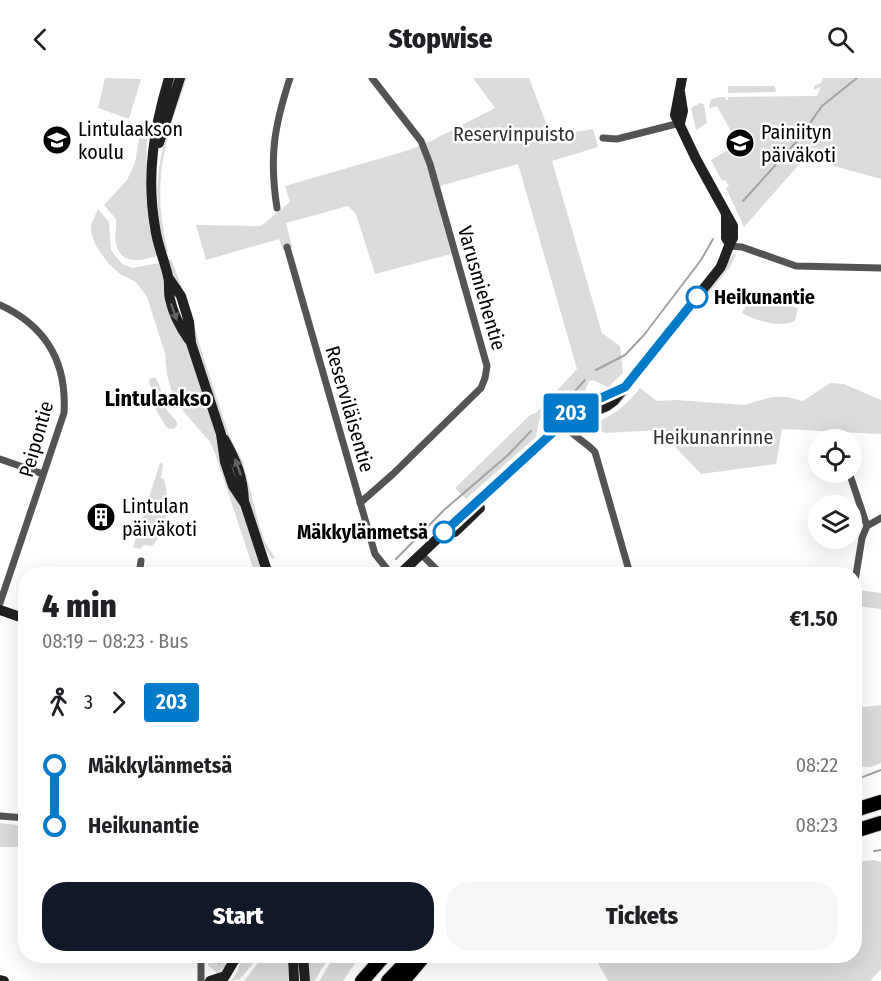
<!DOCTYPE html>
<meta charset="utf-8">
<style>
:root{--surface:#fff;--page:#f6f6f6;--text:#202124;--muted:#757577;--accent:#111827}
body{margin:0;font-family:"Fira Sans Condensed",sans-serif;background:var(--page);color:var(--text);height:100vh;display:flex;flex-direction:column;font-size:22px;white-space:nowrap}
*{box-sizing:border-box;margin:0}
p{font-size:20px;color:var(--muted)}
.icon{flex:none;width:33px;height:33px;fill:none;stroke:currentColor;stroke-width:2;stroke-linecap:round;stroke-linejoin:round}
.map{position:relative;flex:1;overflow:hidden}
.panel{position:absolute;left:18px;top:489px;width:844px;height:396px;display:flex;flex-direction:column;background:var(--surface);border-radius:24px;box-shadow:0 6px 24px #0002}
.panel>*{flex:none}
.badge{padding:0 12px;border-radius:4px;font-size:21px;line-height:39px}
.tools{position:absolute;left:808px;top:351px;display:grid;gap:12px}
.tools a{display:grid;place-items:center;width:54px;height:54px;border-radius:50%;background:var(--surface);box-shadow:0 6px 24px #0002;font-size:30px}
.map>.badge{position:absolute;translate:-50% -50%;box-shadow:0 0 0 3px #fff}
.legs{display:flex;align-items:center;gap:9px;height:66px;padding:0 24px;font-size:20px}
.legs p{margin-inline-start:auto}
.headline{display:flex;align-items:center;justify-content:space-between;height:102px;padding:0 24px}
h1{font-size:33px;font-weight:800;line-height:45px}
.button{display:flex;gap:12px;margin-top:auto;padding:12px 24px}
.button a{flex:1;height:69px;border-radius:24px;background:var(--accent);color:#fff;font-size:24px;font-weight:800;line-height:69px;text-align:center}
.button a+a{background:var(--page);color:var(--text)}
ul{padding:0 24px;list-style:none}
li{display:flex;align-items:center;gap:21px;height:60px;font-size:22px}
li i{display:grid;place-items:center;width:9px;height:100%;margin:0 8px;background:currentColor}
li i::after{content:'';width:15px;height:15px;margin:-8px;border:4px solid;border-radius:50%;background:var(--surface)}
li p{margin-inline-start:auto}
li:first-child i{background:linear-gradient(#0000 50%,currentColor 0)}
li:last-child i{background:linear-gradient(currentColor 50%,#0000 0)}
header{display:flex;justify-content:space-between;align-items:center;height:78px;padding:0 24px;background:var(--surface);font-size:27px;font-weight:800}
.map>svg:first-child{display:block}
</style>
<header><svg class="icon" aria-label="back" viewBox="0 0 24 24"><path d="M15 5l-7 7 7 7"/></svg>Stopwise<svg class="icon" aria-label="search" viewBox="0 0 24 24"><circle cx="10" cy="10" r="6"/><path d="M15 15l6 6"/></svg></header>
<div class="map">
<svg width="881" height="903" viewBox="0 0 881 903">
<rect width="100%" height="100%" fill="#fff"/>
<path fill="#dbdbdb" d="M105,0L141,1L129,41L98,30Z
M183,0H187C164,64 151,106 168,174L165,175C148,106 162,65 183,0Z
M473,0H529L551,58L593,51L598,69L552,83L602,255L620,268L623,295L608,309L593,302L589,303L584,316L562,332L545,336L539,343L536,359L466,421L455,410L530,337L536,335L577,291L518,86L443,107L435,115L451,176L375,196L356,136L348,128L286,145L292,169L283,172L279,161L206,182L196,147L261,148L290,124L285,108L406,73L429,64L495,30Z
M823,0H881V101L834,88L810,74L744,149L726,110L729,108L725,102L722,103L711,82L738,66L717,28L709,30L710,24C712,19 720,19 725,19L726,22H728V19L817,18L821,9L814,12V8L821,5Z
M728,8H775L776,14L728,15Z
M700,25L704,26L707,45L696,52L691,30Z
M141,48L147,50L146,122L157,178C141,183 121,187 116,166C114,158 117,149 116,141L104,127L127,102L135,85Z
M98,131L109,144L111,172L122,186L132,190L159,185L263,496H255L215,375L210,364L184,334L173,317L167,297L165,275L147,219L136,204L120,196L108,185L96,168L91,154V147Z
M733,176L736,177L730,189L623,322L610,333L590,341L589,338L601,333L724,192Z
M171,181L192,235L197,259L229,357L243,384L259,446L265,464L275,480L272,481L265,470L168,182Z
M766,218L798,230L795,243C778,250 757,243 742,235L750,221L761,227Z
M152,300H156L167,327L166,331L177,344V347L174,351L167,350L155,330L149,302Z
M830,305L844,306L881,322V356L782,351L776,386L701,396L659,352L605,355L589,347C612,339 625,329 640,310L657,323L676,322L744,327L772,319H788L803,323Z
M160,385L163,386L161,400L164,401C170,421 168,453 152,468L144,467L140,471L133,469Z
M858,512L881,515V531L856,528Z
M881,627V685L871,689L856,688L855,630Z
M0,745L25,748V769H0Z
M874,782L881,784V891L870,903H608L594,878H855V784Z
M218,878H231L226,888L217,895L208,887V881H215Z
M242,878H260L240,901L231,903L237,894Z
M268,878L288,879V903H244L260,882Z
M312,878H331L320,893L315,903H309L307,884L310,883Z
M335,878H360L343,903H319Z"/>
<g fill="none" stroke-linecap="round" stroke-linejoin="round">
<path stroke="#a2a2a2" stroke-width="2" d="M743,123L798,62L822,28L857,0
M596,292L625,277L644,257L701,182L713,161
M568,321L585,302
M396,481L444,432L508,377L531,353
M855,702L881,692
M874,773L881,772
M219,885L223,878"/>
<g stroke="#dbdbdb" stroke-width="16">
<path id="highway" d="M855,732L881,724
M855,753L881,745
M362,903L384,878
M388,903L412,878
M403,903L424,878"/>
</g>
<path stroke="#545454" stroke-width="7" d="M603,60L617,61L680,45
M277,130C269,79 274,49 290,0
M729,168L742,169L796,188L881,190
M287,169L375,476L391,496
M0,227C46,248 67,285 64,335L0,525
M563,346C572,358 585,363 595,374L630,496
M839,359V362
M0,381L43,396
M849,394L867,448L862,460L855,503
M360,425L393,396L481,310L485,300L487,288L430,86L421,63L372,0
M867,448L881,440
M422,477L441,496
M139,496L141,483
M0,738L26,740
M201,878V903"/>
<path stroke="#212121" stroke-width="10" d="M169,0C154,50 146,97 155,149C157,166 164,181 168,198C170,205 168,213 170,221C173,236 180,249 189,262
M680,45L683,33L680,14
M159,65L180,0
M726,137V160L729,165
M168,199L181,218L189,244L191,265L221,356L225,384L233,408L245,426L268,496
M563,346L607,328L614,323L720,190C725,181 728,167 733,160V148L696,81L675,37L682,0
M224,361C236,382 243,399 244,423
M455,454L480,430
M400,496L474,426L563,346L572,333L622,310
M0,532L26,541
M293,878L294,903
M303,878L305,903
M0,902L4,903
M210,903L225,898
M222,903L237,878"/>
<use href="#highway" stroke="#000" stroke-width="14"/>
</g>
<defs><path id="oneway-solid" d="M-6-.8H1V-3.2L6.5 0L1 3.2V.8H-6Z" transform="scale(1.5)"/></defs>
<g fill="#646464">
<use href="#oneway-solid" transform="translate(174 234) rotate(71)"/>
<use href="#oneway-solid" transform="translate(238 389) rotate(-109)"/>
</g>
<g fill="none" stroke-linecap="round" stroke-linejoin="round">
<g stroke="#fff" stroke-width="14">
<path id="line-1" d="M444,454L562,346L572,333L625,309L697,219"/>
</g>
<use href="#line-1" stroke="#007ac9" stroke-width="9"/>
</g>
<defs>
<g id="school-disc" transform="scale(1.5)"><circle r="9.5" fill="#000" stroke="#fff"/><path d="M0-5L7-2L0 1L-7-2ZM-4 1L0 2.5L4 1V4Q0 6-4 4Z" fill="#fff"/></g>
<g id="building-disc" transform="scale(1.5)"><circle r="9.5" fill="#000" stroke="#fff"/><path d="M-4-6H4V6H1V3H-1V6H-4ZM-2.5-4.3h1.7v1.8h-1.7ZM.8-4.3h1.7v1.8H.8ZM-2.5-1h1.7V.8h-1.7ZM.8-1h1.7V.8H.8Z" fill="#fff"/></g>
</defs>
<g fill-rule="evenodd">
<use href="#school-disc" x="57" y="62"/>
<use href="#school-disc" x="740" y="65"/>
<use href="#building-disc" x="101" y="439"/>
</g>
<g fill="#fff" stroke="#007ac9" stroke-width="3">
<circle cx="697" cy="219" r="10"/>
<circle cx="444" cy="454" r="10"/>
</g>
<g text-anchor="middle" stroke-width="5" stroke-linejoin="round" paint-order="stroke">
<g font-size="20" fill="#000" stroke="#fff" text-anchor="start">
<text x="78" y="58">Lintulaakson<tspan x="78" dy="23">koulu</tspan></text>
<text x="761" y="61">Painiityn<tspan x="761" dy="23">päiväkoti</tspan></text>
<text x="122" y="435">Lintulan<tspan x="122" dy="23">päiväkoti</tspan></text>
</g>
<g font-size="20" fill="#323232" stroke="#fff">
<text x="514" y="63">Reservinpuisto</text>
<text x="713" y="366">Heikunanrinne</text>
</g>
<g font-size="20" fill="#000" stroke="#fff">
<text transform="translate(482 210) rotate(74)" y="7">Varusmiehentie</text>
<text transform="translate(350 331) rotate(74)" y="7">Reserviläisentie</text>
<text transform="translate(36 361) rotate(-74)" y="7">Peipontie</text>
</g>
<g font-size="20" font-weight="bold" fill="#000" stroke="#fff" text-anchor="start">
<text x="714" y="226">Heikunantie</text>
<text x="428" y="461" text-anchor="end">Mäkkylänmetsä</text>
</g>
<g font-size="22" font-weight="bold" fill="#000" stroke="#fff">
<text x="158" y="328">Lintulaakso</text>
</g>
</g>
</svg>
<div class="tools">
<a><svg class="icon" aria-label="locate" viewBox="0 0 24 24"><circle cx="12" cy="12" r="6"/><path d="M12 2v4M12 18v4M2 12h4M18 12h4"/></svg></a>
<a><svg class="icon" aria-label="layers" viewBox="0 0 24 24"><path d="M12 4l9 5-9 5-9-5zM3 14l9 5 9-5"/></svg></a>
</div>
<b class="badge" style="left:571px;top:335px;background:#007ac9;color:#fff">203</b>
<section class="panel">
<div class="headline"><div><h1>4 min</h1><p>08:19 – 08:23 · Bus</p></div><b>€1.50</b></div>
<div class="legs"><svg class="icon" aria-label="walk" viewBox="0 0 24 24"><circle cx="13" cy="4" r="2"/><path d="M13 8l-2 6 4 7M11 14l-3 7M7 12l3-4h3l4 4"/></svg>3<svg class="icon" aria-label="forward" viewBox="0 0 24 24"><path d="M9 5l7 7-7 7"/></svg><b class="badge" style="background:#007ac9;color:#fff">203</b></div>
<ul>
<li><i style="color:#007ac9"></i><b>Mäkkylänmetsä</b><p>08:22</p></li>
<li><i style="color:#007ac9"></i><b>Heikunantie</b><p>08:23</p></li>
</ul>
<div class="button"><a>Start</a><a>Tickets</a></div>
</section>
</div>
